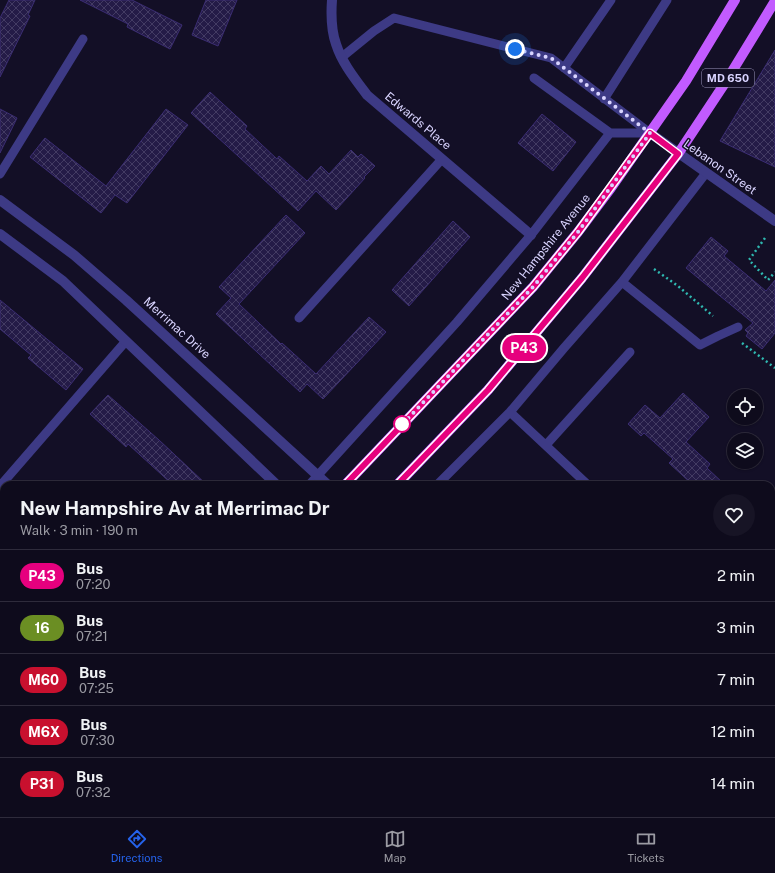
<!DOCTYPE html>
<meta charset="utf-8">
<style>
:root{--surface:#0e0b1c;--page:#171425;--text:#f1f3f6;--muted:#9b9ba3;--line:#2e2b3b;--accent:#2563eb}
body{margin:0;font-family:"Public Sans",sans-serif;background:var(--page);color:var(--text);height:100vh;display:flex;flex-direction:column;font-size:15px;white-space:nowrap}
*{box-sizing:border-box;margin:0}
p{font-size:13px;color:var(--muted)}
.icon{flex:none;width:22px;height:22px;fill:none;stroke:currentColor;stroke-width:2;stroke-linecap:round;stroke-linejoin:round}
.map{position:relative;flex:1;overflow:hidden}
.sheet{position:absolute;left:0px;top:481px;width:775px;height:336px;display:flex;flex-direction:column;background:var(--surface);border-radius:12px 12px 0 0;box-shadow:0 1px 3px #0004,0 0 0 1px var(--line)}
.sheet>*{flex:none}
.badge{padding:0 8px;border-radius:13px;font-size:14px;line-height:26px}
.tools{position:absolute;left:727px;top:389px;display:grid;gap:8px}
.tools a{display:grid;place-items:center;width:36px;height:36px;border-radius:50%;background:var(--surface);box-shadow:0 1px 3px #0004,0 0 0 1px var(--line);font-size:20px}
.you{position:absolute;width:20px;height:20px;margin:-10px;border:3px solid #fff;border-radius:50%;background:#1a73e8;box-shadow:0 0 0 6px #1a73e833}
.map>.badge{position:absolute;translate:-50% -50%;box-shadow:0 0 0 2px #fff}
.round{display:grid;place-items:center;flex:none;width:42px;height:42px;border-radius:21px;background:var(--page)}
.headline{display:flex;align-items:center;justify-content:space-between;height:68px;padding:0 20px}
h1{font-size:19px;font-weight:700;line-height:30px}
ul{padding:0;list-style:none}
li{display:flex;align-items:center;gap:12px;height:52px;padding:0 20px;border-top:1px solid var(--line)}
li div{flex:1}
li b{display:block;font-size:15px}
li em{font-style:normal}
li .badge{min-width:44px;font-weight:700;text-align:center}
.dock{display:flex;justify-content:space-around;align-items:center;height:56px;border-top:1px solid var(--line);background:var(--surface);font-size:11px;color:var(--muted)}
.dock a{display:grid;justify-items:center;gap:2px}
.dock .selected{color:var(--accent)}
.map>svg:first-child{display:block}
</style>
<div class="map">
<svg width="775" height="817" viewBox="0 0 775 817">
<defs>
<pattern id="building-cross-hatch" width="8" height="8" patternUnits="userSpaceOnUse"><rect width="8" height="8" fill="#241b47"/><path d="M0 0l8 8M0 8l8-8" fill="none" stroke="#433b63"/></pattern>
</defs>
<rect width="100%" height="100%" fill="#130f26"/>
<path fill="url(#building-cross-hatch)" stroke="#3b2d73" d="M9,0H35L28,15L30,16L0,77V18Z
M80,0H132L182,25L170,49L127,27L128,24Z
M206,0H237L218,46L192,35Z
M775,50V167L720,141Z
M210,92L247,126L245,129L277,159L279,156L307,181L321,166L329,174L351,150L358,157L361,154L375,166L364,177L365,178L336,210L316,191L298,211L191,113Z
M0,109L17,118L0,153Z
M166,109L188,125L127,203L115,195L101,213L30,157L45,138L106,186Z
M542,114L576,142L553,171L518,143Z
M286,215L305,233L239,304L281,344L282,343L316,374L369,317L386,332L323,399L307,384L300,392L216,314L231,298L219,287Z
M453,221L470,237L409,306L392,290Z
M711,237L728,251L724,256L766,291L775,280V333L762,349L746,336L748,333L745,330L753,323L686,268Z
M0,300L83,369L66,390L28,358L31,355L0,329Z
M683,393L709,417L686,442L710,464L707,468L725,485H693L669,463L673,459L644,433L641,436L628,424L645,405L660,418Z
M108,395L159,440L207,485H173L128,444L126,447L90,414Z"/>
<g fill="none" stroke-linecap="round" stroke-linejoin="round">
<path stroke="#2fb8b0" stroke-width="2.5" stroke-dasharray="2 3" stroke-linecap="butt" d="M765,238L749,260L768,280L775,272
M654,269L678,286L713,316
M742,343L775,368
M771,621L775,622
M771,634L775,632
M771,733L775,734"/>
<path stroke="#3d3a85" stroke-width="9" d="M342,57L374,31L394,18L551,58L650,133
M564,68L611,0
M534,78L610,133H650
M604,99L667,0
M0,174L83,39
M622,282L700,345L718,336L738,327
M299,318L442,159
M510,412L588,485
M546,445L630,352
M309,485L457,322L531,235L610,133
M437,485L510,412L564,348L622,282L706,173
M0,486L126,341
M2,817L6,813
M135,817L139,813"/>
<path stroke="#3d3a85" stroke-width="10" d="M332,0C331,14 331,30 336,44C342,63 355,79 367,95L531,235
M650,133L775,221
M739,813L755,815L775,814
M498,817L502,813"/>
<path stroke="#3d3a85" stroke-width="10" d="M0,200L74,255L126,300L328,485
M0,234L63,281L277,485"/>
<path stroke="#c25bff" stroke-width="10" d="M345,485L533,287L578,232L611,188L686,81L735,0
M397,485L488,390L582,278L678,154L725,83L775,1
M39,817L43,813
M96,817L100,813"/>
</g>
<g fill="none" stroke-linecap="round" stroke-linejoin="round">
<g stroke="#fff" stroke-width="9">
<path id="line" d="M345,485L533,287L578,232L650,133L678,154L582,278L488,390L397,485"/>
</g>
<use href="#line" stroke="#e6007e" stroke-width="6"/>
<path stroke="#d9d4ff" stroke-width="4" stroke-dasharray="0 7.2" d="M402,424L398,429L533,287L578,232L650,133L551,58L515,49"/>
</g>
<circle fill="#fff" stroke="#e6007e" stroke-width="2" cx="402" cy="424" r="8"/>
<g text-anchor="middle" stroke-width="3" stroke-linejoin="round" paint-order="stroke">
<rect fill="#130f26" stroke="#9e99be" stroke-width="1" x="702" y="69" width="52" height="18" rx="3"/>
<g font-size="11" font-weight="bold" fill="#d9d4ff">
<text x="728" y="82">MD 650</text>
</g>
<g font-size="12" fill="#d9d4ff" stroke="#130f26">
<text transform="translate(418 121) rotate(40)" y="4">Edwards Place</text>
<text transform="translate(720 167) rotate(35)" y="4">Lebanon Street</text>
<text transform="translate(546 247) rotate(-51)" y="4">New Hampshire Avenue</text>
<text transform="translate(177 328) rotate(42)" y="4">Merrimac Drive</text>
</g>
</g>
</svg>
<div class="tools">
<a><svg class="icon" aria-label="locate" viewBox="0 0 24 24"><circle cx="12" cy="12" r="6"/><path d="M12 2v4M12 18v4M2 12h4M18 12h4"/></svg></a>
<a><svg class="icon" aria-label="layers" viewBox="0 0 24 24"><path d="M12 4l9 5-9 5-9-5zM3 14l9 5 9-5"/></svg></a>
</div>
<div class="you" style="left:515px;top:49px"></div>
<b class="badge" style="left:524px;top:348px;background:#e6007e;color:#fff">P43</b>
<section class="sheet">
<div class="headline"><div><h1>New Hampshire Av at Merrimac Dr</h1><p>Walk · 3 min · 190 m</p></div><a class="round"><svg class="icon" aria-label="heart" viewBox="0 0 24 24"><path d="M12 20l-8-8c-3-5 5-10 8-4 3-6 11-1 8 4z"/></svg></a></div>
<ul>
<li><span class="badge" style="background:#e6007e;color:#fff">P43</span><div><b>Bus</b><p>07:20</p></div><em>2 min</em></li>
<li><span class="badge" style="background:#6b8e23;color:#fff">16</span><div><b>Bus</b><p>07:21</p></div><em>3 min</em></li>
<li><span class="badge" style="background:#c8102e;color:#fff">M60</span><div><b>Bus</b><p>07:25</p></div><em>7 min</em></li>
<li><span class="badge" style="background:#c8102e;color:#fff">M6X</span><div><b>Bus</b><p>07:30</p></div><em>12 min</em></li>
<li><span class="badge" style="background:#c8102e;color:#fff">P31</span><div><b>Bus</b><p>07:32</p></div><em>14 min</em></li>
</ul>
</section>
</div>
<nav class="dock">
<a class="selected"><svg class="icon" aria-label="directions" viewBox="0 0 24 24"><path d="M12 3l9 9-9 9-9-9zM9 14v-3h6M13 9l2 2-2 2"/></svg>Directions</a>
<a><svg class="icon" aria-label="map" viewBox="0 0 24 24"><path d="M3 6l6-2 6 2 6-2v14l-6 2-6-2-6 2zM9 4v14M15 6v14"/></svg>Map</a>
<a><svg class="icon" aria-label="tickets" viewBox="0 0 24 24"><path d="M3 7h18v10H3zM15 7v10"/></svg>Tickets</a>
</nav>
